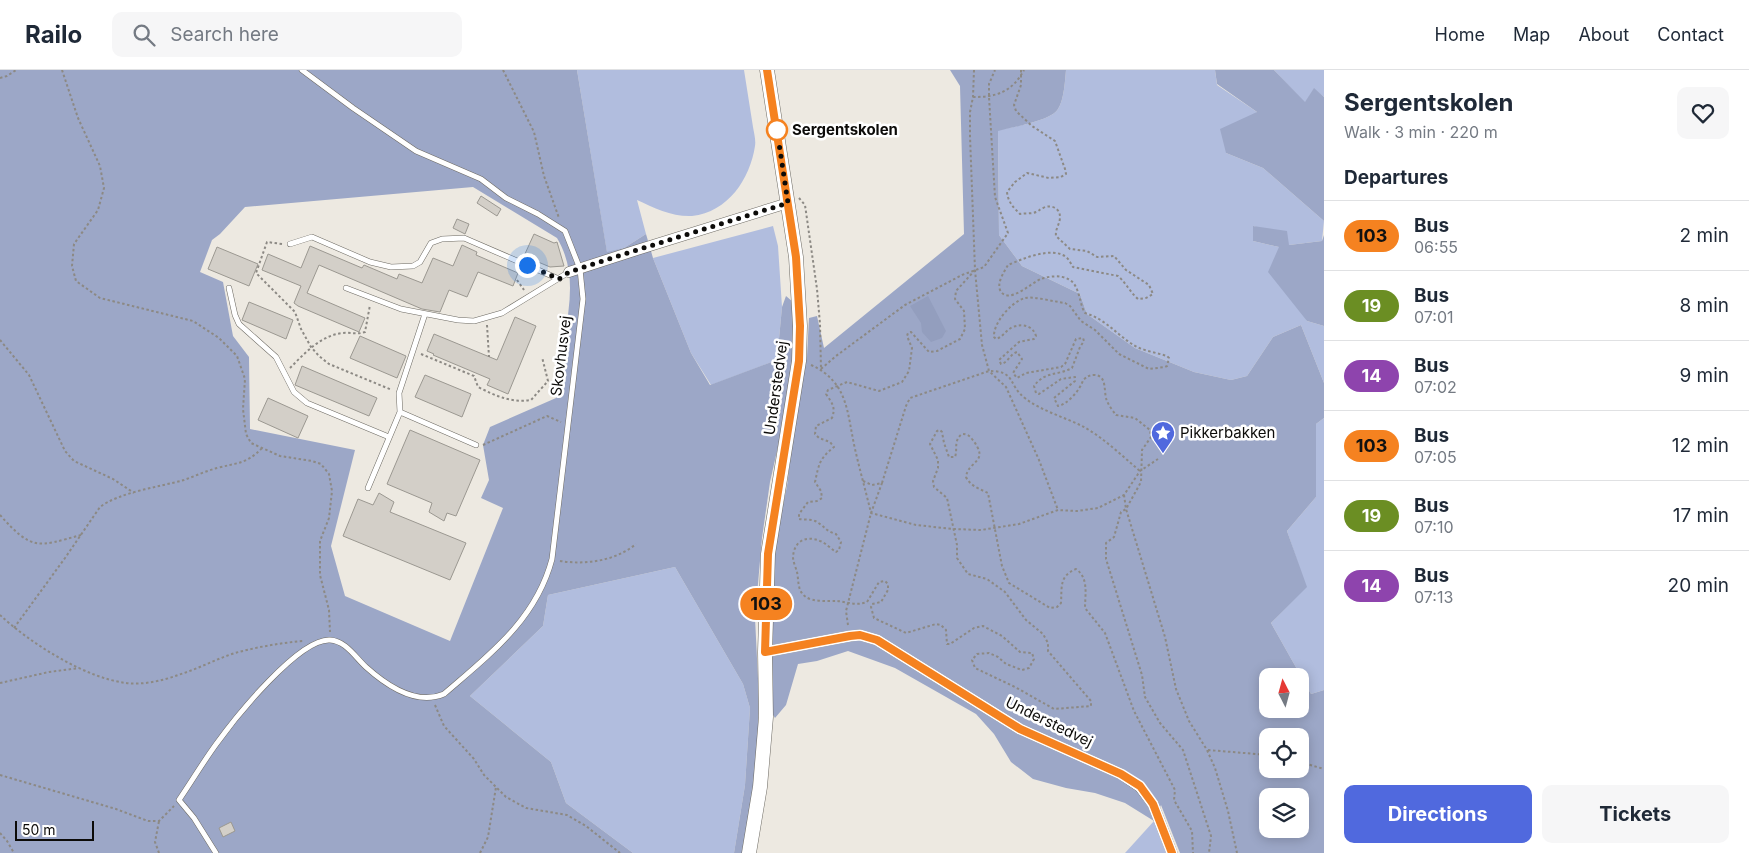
<!DOCTYPE html>
<meta charset="utf-8">
<style>
:root{--surface:#fff;--page:#f6f6f7;--text:#1f2937;--muted:#747a83;--line:#e0e1e3;--accent:#5069de}
body{margin:0;font-family:Inter,sans-serif;background:var(--page);color:var(--text);height:100vh;display:flex;flex-direction:column;font-size:19px;white-space:nowrap}
*{box-sizing:border-box;margin:0}
p{font-size:16px;color:var(--muted)}
.icon{flex:none;width:28px;height:28px;fill:none;stroke:currentColor;stroke-width:2;stroke-linecap:round;stroke-linejoin:round}
.map{position:relative;flex:1;overflow:hidden}
.details{display:flex;flex-direction:column;background:var(--surface);width:425px}
.details>*{flex:none}
.badge{padding:0 10px;border-radius:16px;font-size:18px;line-height:32px}
.needle{width:32px;rotate:354deg}
.fabs{position:absolute;left:1259px;top:598px;display:grid;gap:10px}
.fabs a{display:grid;place-items:center;width:50px;height:50px;border-radius:10px;background:var(--surface);box-shadow:0 2px 12px #0003;font-size:25px}
.scale{position:absolute;left:15px;bottom:12px;width:79px;box-sizing:border-box;padding-left:5px;border:2px solid #0c0b09;border-top:0;font-size:14px;line-height:18px;white-space:nowrap;color:#0c0b09;-webkit-text-stroke:4px #fff;paint-order:stroke}
.you{position:absolute;width:25px;height:25px;margin:-12px;border:4px solid #fff;border-radius:50%;background:#1a73e8;box-shadow:0 0 0 8px #1a73e833}
.map>.badge{position:absolute;translate:-50% -50%;box-shadow:0 0 0 2px #fff}
h2{padding:0 20px;font-size:19px;line-height:45px}
.round{display:grid;place-items:center;flex:none;width:52px;height:52px;border-radius:10px;background:var(--page)}
.overview{display:flex;align-items:center;justify-content:space-between;height:85px;padding:0 20px}
h1{font-size:24px;font-weight:700;line-height:38px}
.cta{display:flex;gap:10px;margin-top:auto;padding:10px 20px}
.cta a{flex:1;height:58px;border-radius:10px;background:var(--accent);color:#fff;font-size:20px;font-weight:700;line-height:58px;text-align:center}
.cta a+a{background:var(--page);color:var(--text)}
ul{padding:0;list-style:none}
li{display:flex;align-items:center;gap:15px;height:70px;padding:0 20px;border-top:1px solid var(--line)}
li div{flex:1}
li b{display:block;font-size:19px}
li em{font-style:normal}
li .badge{min-width:55px;font-weight:700;text-align:center}
header{display:flex;align-items:center;gap:30px;box-sizing:border-box;height:70px;padding:0 25px;background:var(--surface);border-bottom:1px solid var(--line)}
header strong{font-size:24px}
nav{display:flex;gap:28px;margin-inline-start:auto;font-size:18px}
.search{width:350px;height:45px;background:var(--page);display:flex;align-items:center;gap:12px;box-sizing:border-box;padding:0 18px;border-radius:10px;color:var(--muted);font-size:19px}
main{display:flex;flex:1;min-height:0}
.map>svg:first-child{display:block}
</style>
<header>
<strong>Railo</strong>
<div class="search"><svg class="icon" aria-label="search" viewBox="0 0 24 24"><circle cx="10" cy="10" r="6"/><path d="M15 15l6 6"/></svg>Search here</div>
<nav><a>Home</a><a>Map</a><a>About</a><a>Contact</a></nav>
</header>
<main>
<div class="map">
<svg width="1324" height="783" viewBox="0 0 1324 783">
<rect width="100%" height="100%" fill="#ede9e1"/>
<path fill="#b1bdde" d="M577,0H744C747,19 750,38 753,57C754,63 756,70 755,76C750,109 728,142 692,146C673,147 654,138 637,130L646,164L624,178L607,183Z
M1066,0H1215L1217,15L1257,42L1226,83L1263,98L1324,151L1322,171L1289,175L1254,156L1253,171L1279,177L1307,251L1324,256V313L1301,255L1273,267L1247,306L1231,310L1194,302L1135,278L1087,244L1080,224L1022,196L999,165L998,60C1012,57 1051,51 1058,39C1064,30 1065,11 1066,0Z
M1274,0H1324V27L1314,19L1305,33Z
M773,156L778,176L782,237L777,290L711,315L691,283L653,188Z
M1324,348V620L1311,624L1271,553L1306,517L1287,461L1316,427V354Z
M675,497L743,614L750,638L745,715L734,783H633L566,733L551,692L470,626L543,556L548,525Z
M1154,751L1166,783H1125Z"/>
<path fill="#9ca7c7" fill-rule="evenodd" d="M0,0H577L607,182L624,178L646,164L653,188L691,283L710,315L777,290L782,237L786,226L793,232L794,293L787,337L770,412L762,468L755,548L759,629L756,719L743,783H734L745,715L750,638L743,614L675,497L548,525L543,556L470,626L551,692L566,733L633,783H0ZM473,117L557,168C576,200 570,231 565,266C562,287 559,307 556,328L490,357L483,375L489,410L481,428L503,438L450,571L345,526L331,476L355,380L250,359L249,287L233,266L223,212L200,202L212,170L220,164L245,137Z
M950,0H1066C1065,11 1064,30 1058,39C1051,51 1012,57 998,61L999,165L1022,196L1080,224L1087,244L1135,278L1194,302L1231,310L1247,306L1273,267L1301,255L1324,313V348L1316,354V427L1287,461L1307,517L1271,553L1311,624L1324,620V783H1180L1161,735L1154,751L1125,733L1095,723L1066,718L1033,709L1011,692L994,664L976,644L895,598L848,581L817,591L798,594L786,635L775,648L770,640L769,586L775,473L787,416L796,342L807,286L809,248L817,246L824,278L964,164L960,16ZM1268,606H1300V639H1268ZM1268,666H1300V699H1268ZM1268,726H1300V759H1268Z
M1215,0H1274L1305,32L1314,18L1324,27V151L1263,98L1226,83L1220,59L1257,42L1217,14Z
M1253,156L1287,161L1289,175L1322,171L1324,165V256L1307,251L1268,202L1279,177L1253,171Z"/>
<path fill="#939ebe" d="M928,226L946,261L942,268L931,272L922,262L921,253L910,236Z"/>
<path fill="#d3cfc8" stroke="#9b9891" d="M481,126L501,139L497,146L477,133Z
M457,149L469,154L465,164L453,158Z
M534,164L554,173L557,172L564,196L550,197L524,186Z
M462,175L477,182L476,185L518,203L513,216L478,202L467,227L449,220L440,242L422,239L319,195L307,223L365,248L359,262L298,236L294,233L301,216L262,200L268,184L301,198L310,176L362,198L364,195L397,209L399,204L422,213L433,188L453,196Z
M217,177L258,194L249,216L208,199Z
M249,232L293,250L286,269L242,250Z
M515,247L536,256L508,324L487,315L490,309L433,285L434,284L427,281L434,264L497,290Z
M360,266L406,286L397,308L350,288Z
M302,296L377,328L369,346L295,315Z
M425,305L471,324L462,347L415,327Z
M268,328L308,346L298,368L258,350Z
M410,360L480,390L456,446L447,443L444,451L429,442L432,433L387,414Z
M379,423L394,432L390,442L466,473L450,510L343,466L358,429L373,435Z
M231,752L235,761L223,767L219,758Z"/>
<g fill="none" stroke-linecap="round" stroke-linejoin="round">
<g stroke="#6d6a63" stroke-width="6">
<path id="lane" d="M290,174L312,167L370,192L391,197L413,196L420,192L431,173L442,169L464,168L559,209
M229,218L235,245L239,254L276,287L294,322L307,333L389,367
M346,218L401,239L458,250L474,251L502,243L569,202
M400,342L476,375
M368,418L400,342L399,323L425,244
M216,783L194,748L179,730C192,711 203,692 217,673C235,648 299,568 330,570C346,571 355,587 366,597C386,615 416,636 444,624C489,585 536,550 552,489L583,229L580,199L565,161L538,144L506,128L481,109L416,81L353,38L302,0"/>
</g>
<g stroke="#6d6a63" stroke-width="11">
<path id="street" d="M569,202L637,180L788,133
M765,582L850,566L860,565L877,570L1020,659L1121,704L1140,717L1153,734L1172,783"/>
</g>
<g stroke="#6d6a63" stroke-width="15">
<path id="secondary" d="M749,783L760,717L766,647L765,582L768,484L799,291L800,256L796,187L767,0"/>
</g>
<path stroke="#8c8984" stroke-width="2" stroke-dasharray="2.5 2.5" stroke-linecap="butt" d="M62,0L78,48L100,96L104,118L98,140L74,174L72,196L76,211L100,228L193,251L219,268L237,286L245,309L243,339L246,364L251,373L280,386L312,391L321,394L329,404L332,421L329,448L320,471V505L329,540L330,562
M503,0L534,62L544,106L559,148
M974,0L973,27L970,42V66L975,200L982,275L989,301L1006,317L1039,390L1058,440
M1021,0V15L1014,35L1016,41L1032,56L1055,71L1065,99L1066,104L1061,107L1049,108L1027,103L1015,112L1007,122C1008,132 1013,137 1020,144C1025,143 1032,144 1036,142C1039,141 1040,139 1043,138C1051,134 1060,138 1060,147C1060,154 1055,159 1056,166L1070,179L1087,181L1097,187L1114,186L1126,200L1149,215L1153,224L1146,228L1138,229C1130,222 1126,213 1118,206L1073,197C1071,194 1069,189 1066,187C1052,176 1022,189 1008,195C1004,202 997,212 1000,220C1008,236 1032,212 1041,209C1049,206 1061,205 1068,209C1080,214 1079,234 1085,243C1108,250 1117,266 1137,277C1146,281 1157,283 1167,286L1169,288L1167,296L1165,297L1149,299L1119,284L1095,260L1081,251L1070,236L1065,233C1055,232 1034,226 1025,228C1011,232 993,253 994,267L996,269C1003,267 1006,260 1013,257C1023,253 1033,256 1036,266L1034,269L1019,272L999,290L1001,294C1008,293 1010,284 1017,282L1022,289L1013,303L1017,308L1026,303L1061,297L1065,294L1076,269L1083,268L1084,271L1080,277L1072,298C1057,306 1045,301 1034,316L1036,323L1039,324L1061,309L1075,307V311L1054,328L1058,336C1067,335 1081,319 1083,310C1087,307 1089,305 1094,305C1108,305 1103,322 1107,331C1109,336 1113,341 1116,345L1135,348L1150,360L1151,367L1142,380L1141,412L1126,439L1121,442L1114,467L1106,473V489L1142,605L1145,627L1160,653L1183,680L1211,766L1209,783
M0,8L7,6L16,0
M973,27C997,27 1012,22 1024,0
M799,128L805,135L817,219L820,254L821,299
M282,174L267,172L256,203L295,242L301,259L311,277L319,286L329,294L392,320
M975,200L956,221L955,229L964,241L965,259L960,269L937,281L929,282L911,262L908,263L907,266L912,278L909,301L902,312L879,321L847,312L828,320L826,324C832,333 836,337 832,348L816,356L815,364L819,368L830,372L834,377C819,389 819,394 815,412L821,421L822,428L817,431L808,432L799,444V449C804,450 811,449 815,451C825,456 825,461 836,464L841,472L839,480L836,482C831,479 826,473 820,471C806,465 794,471 793,487C793,492 796,498 797,502C799,511 797,521 806,527C813,532 828,531 837,531C847,532 857,536 867,532L879,512L885,511L888,514V520L881,532L872,534L871,537L874,548L906,563L936,554L941,555L946,560L947,574H950L974,558L983,556L1002,566L1020,582L1032,583L1034,589L1029,598L1022,600L1006,594L998,587L989,583L977,584L972,590L975,598L1015,617L1054,639L1091,636V631L1048,581V573L1043,564L1026,550L1005,522L987,509L968,504L957,488V475L947,428L934,417L933,411L938,398V390L930,374L937,361L940,360L942,362L944,373L949,387H955C958,379 953,371 962,364C967,364 969,365 972,369C991,393 968,390 966,407C970,416 980,419 988,423L1002,496L1009,513L1050,538L1057,537L1061,533C1062,517 1059,506 1076,499C1089,508 1085,525 1085,538L1105,563L1134,641L1175,720L1174,730L1192,761L1193,783
M517,210L524,220
M487,255L489,287
M0,270L29,305L65,381L74,391L113,409L134,423
M421,284L474,306L478,317C496,326 511,333 531,330L548,311L542,287
M811,295C849,312 847,344 855,379C860,401 866,422 871,443L916,455L953,459L981,460L1019,454L1058,440L1077,441L1098,438L1124,425L1140,401L1158,389
M290,298C305,283 320,266 342,263C350,262 357,265 365,262L370,235
M821,299L836,286L905,235L962,205L984,197L1008,163L995,127L989,27V14L995,0
M483,375L547,346L561,352
M863,411L872,415L882,413L906,336L910,328L989,301C1017,301 1007,315 1026,329C1042,341 1064,347 1082,356C1103,367 1122,386 1140,401
M1124,425L1126,439L1165,567L1176,619L1189,651L1207,680L1215,698L1228,741L1237,783
M0,445C32,481 37,477 81,465
M560,491C586,495 615,491 636,474
M0,545C30,573 85,608 126,613C143,615 162,611 178,605C198,599 216,589 235,583C257,577 280,573 303,571
M848,555L846,541L871,443L882,413
M14,558L65,488L100,437C120,422 159,417 184,410C195,406 206,401 217,398C236,393 247,394 262,378
M0,613L49,602L79,598
M435,635L444,656L474,689L484,705L506,727L526,738L567,745L586,756L620,783
M1208,680L1268,685
M1300,692L1324,699
M0,705L116,739L148,751H159L174,736
M0,763L7,771L14,783
M159,783L155,772L159,751
M480,783L488,767L496,717"/>
<use href="#lane" stroke="#fff" stroke-width="5"/>
<use href="#street" stroke="#fff" stroke-width="10"/>
<use href="#secondary" stroke="#fff" stroke-width="14"/>
</g>
<g fill="none" stroke-linecap="round" stroke-linejoin="round">
<g stroke="#fff" stroke-width="11">
<path id="line" d="M767,0L796,187L800,256L799,291L768,484L765,582L850,566L860,565L877,570L1020,659L1121,704L1140,716L1153,734L1172,783"/>
</g>
<use href="#line" stroke="#f58220" stroke-width="8"/>
<path stroke="#0c0b09" stroke-width="5" stroke-dasharray="0 9" d="M527,195L559,209L569,202L637,180L788,133L777,60"/>
</g>
<defs>
<g id="sight-pin" transform="scale(1.25)"><path d="M0 17L-7.5 6A9.5 9.5 0 1 1 7.5 6Z" fill="#5069de" stroke="#fff"/><path d="M0-6L1.8-2.2L6-1.7L2.9 1.2L3.7 5.4L0 3.3L-3.7 5.4L-2.9 1.2L-6-1.7L-1.8-2.2Z" fill="#fff"/></g>
</defs>
<g fill-rule="evenodd">
<use href="#sight-pin" x="1163" y="363"/>
</g>
<circle fill="#fff" stroke="#f58220" stroke-width="2.5" cx="777" cy="60" r="10"/>
<g text-anchor="middle" stroke-width="5" stroke-linejoin="round" paint-order="stroke">
<g font-size="15" font-weight="bold" fill="#0c0b09" stroke="#fff" text-anchor="start">
<text x="792" y="65">Sergentskolen</text>
</g>
<g font-size="15" fill="#0c0b09" stroke="#fff">
<text transform="translate(561 286) rotate(-83)" y="5">Skovhusvej</text>
<text transform="translate(776 318) rotate(-82)" y="5">Understedvej</text>
<text transform="translate(1049 652) rotate(26)" y="5">Understedvej</text>
</g>
<g font-size="15" fill="#0c0b09" stroke="#fff" text-anchor="start">
<text x="1180" y="368">Pikkerbakken</text>
</g>
</g>
</svg>
<div class="fabs">
<a><svg class="needle" viewBox="-14 -14 28 28"><path d="M0-13l5 13h-10z" fill="#e53935"/><path d="M0 13l5-13h-10z" fill="#747a83"/></svg></a>
<a><svg class="icon" aria-label="locate" viewBox="0 0 24 24"><circle cx="12" cy="12" r="6"/><path d="M12 2v4M12 18v4M2 12h4M18 12h4"/></svg></a>
<a><svg class="icon" aria-label="layers" viewBox="0 0 24 24"><path d="M12 4l9 5-9 5-9-5zM3 14l9 5 9-5"/></svg></a>
</div>
<div class="scale">50 m</div>
<div class="you" style="left:527px;top:195px"></div>
<b class="badge" style="left:766px;top:534px;background:#f58220;color:#111">103</b>
</div>
<section class="details">
<div class="overview"><div><h1>Sergentskolen</h1><p>Walk · 3 min · 220 m</p></div><a class="round"><svg class="icon" aria-label="heart" viewBox="0 0 24 24"><path d="M12 20l-8-8c-3-5 5-10 8-4 3-6 11-1 8 4z"/></svg></a></div>
<h2>Departures</h2>
<ul>
<li><span class="badge" style="background:#f58220;color:#111">103</span><div><b>Bus</b><p>06:55</p></div><em>2 min</em></li>
<li><span class="badge" style="background:#6b8e23;color:#fff">19</span><div><b>Bus</b><p>07:01</p></div><em>8 min</em></li>
<li><span class="badge" style="background:#8e44ad;color:#fff">14</span><div><b>Bus</b><p>07:02</p></div><em>9 min</em></li>
<li><span class="badge" style="background:#f58220;color:#111">103</span><div><b>Bus</b><p>07:05</p></div><em>12 min</em></li>
<li><span class="badge" style="background:#6b8e23;color:#fff">19</span><div><b>Bus</b><p>07:10</p></div><em>17 min</em></li>
<li><span class="badge" style="background:#8e44ad;color:#fff">14</span><div><b>Bus</b><p>07:13</p></div><em>20 min</em></li>
</ul>
<div class="cta"><a>Directions</a><a>Tickets</a></div>
</section>
</main>
